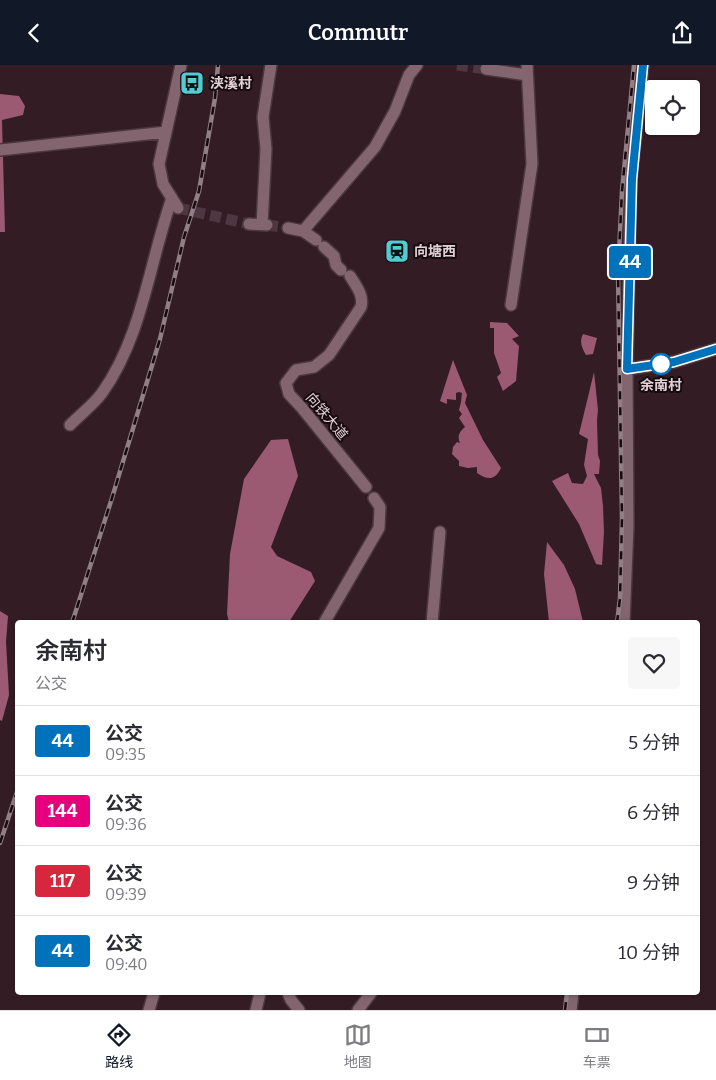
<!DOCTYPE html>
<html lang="zh">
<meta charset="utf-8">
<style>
:root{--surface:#fff;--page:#f7f7f7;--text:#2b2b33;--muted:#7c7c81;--line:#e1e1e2;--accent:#111827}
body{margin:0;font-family:Bitter,"Noto Sans SC",serif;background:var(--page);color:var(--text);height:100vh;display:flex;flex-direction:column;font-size:19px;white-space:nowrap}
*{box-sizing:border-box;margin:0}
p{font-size:16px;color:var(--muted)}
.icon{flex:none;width:28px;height:28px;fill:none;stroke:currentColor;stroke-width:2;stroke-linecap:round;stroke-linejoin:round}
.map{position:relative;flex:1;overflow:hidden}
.panel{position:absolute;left:15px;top:555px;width:685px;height:375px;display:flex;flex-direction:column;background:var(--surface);border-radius:5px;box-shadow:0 1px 4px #0004}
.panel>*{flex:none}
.badge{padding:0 10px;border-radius:4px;font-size:18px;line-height:32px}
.controls{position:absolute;left:645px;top:15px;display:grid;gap:10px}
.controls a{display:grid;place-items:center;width:55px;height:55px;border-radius:5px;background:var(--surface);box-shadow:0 1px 4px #0004;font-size:25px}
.map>.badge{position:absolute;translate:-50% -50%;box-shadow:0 0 0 2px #fff}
.round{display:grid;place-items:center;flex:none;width:52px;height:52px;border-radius:5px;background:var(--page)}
.overview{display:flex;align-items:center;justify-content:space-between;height:85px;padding:0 20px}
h1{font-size:24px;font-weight:600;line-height:38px}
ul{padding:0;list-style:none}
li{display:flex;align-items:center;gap:15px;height:70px;padding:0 20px;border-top:1px solid var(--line)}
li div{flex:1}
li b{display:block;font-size:19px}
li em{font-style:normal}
li .badge{min-width:55px;font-weight:700;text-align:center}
header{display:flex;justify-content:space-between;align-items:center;height:65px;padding:0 20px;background:var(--accent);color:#fff;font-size:22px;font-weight:600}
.tabs{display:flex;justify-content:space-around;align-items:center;height:70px;border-top:1px solid var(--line);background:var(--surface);font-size:14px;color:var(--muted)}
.tabs a{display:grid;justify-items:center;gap:2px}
.tabs .selected{color:var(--accent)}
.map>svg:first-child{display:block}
</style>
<header><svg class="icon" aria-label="back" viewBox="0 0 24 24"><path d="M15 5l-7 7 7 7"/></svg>Commutr<svg class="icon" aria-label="share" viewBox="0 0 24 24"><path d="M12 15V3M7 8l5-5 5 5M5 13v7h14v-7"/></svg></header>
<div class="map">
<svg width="716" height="945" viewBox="0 0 716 945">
<rect width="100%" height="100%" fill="#341c25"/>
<path fill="#9b5972" d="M0,29L19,31L25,41L23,50L2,55L5,167H0Z
M490,257L507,258L519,271L512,274L519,281L516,316L503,326L497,312L501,308L494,288V263H490Z
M583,269L597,273L593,289L586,290C582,283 579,277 583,269Z
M453,295L467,330L465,338L483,375L501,403C495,416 487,415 477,408V402L468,403L459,401V396L452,389L453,382L457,377L460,378C457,371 459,367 465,362L459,353L462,349L459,345L461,337L462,328L459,327L456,328V335L447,334V339L440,336Z
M594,307L598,345L597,355L598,390L600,396L599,409H594L601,423L603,441L604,467L602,500L596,499L579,459L552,416L568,408L572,418L583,419L587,411L584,400L588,374L579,369Z
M288,374L298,411L271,482L277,491L311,507L315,516L289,557H229L227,549L230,489L244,414L271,375Z
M547,477L564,500L575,524L583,557H549L544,509Z
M0,546L8,551L6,577L9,630L2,656L0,655Z"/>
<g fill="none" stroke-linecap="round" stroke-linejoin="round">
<path stroke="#4e3740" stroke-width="11" stroke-dasharray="11 5.5" stroke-linecap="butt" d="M457,0L486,4
M178,143L249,159
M267,160L288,163"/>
<g stroke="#4b373e" stroke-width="14">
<path id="minor" d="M486,4L527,10
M0,85L166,67
M178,143L163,119L159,99L181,0
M249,159L267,160
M262,160L266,84L263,52L271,0
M288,163L303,166L316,175
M303,166L375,82L395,46L409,10L417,0
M324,182L334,191L336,200L341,205
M350,211C356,221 364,230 361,242L329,290L314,302L296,305L286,318L289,329L302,343L366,422
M511,240L532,99L527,0
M627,304L674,297L716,284
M70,360C80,350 94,339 102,328C143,270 149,198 172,133
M324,558L379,463L380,442L374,433
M432,558L440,467
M624,558L628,461L627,304L631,114L643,0
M288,928L291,935L299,945
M149,945L154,928
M256,945L260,928
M358,945L371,928
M571,945L573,928"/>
</g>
<use href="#minor" stroke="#83656f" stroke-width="11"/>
<g stroke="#927e85" stroke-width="4.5">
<path id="rail" d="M72,558L112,433L160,274L184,172L199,126L215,33L218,0
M617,558L620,533L622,453L618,208L622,126L634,0
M0,778L18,724
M565,945L567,928"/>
</g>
<use href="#rail" stroke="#150a0e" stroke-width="2.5" stroke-dasharray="8" stroke-linecap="butt"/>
</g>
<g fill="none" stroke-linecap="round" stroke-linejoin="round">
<g stroke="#fff" stroke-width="11">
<path id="line" d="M643,0L632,114L627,304L674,297L716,284"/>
</g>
<use href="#line" stroke="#0072bc" stroke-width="8"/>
</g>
<defs>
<g id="bus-square" transform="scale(1.25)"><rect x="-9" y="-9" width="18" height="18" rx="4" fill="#51ccd1" stroke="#150a0e"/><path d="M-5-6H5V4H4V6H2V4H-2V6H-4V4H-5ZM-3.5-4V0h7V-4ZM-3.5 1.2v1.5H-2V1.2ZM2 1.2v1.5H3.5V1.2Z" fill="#111"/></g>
<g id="station-square" transform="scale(1.25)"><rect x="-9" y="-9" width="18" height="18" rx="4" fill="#51ccd1" stroke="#150a0e"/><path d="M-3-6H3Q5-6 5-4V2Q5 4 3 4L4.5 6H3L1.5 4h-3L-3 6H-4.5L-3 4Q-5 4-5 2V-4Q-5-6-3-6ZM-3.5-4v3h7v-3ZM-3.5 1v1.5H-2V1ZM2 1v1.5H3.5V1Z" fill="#111"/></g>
</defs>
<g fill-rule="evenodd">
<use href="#bus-square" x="192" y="18"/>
<use href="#station-square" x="397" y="186"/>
</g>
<circle fill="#fff" stroke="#0072bc" stroke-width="2.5" cx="661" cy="299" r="10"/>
<g text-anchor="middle" stroke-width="4" stroke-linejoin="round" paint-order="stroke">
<g font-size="14" font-weight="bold" fill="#e2d1d7" stroke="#150a0e" text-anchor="start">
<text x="210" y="23">浃溪村</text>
<text x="414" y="191">向塘西</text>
</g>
<g font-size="14" font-weight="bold" fill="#e2d1d7" stroke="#150a0e">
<text x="661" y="325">余南村</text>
</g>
<g font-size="14" fill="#e2d1d7" stroke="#150a0e">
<text transform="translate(327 351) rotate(50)" y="5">向铁大道</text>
</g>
</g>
</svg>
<div class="controls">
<a><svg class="icon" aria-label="locate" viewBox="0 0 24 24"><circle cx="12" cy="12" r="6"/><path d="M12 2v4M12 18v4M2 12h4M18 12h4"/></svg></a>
</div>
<b class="badge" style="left:630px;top:197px;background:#0072bc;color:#fff">44</b>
<section class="panel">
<div class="overview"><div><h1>余南村</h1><p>公交</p></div><a class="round"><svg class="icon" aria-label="heart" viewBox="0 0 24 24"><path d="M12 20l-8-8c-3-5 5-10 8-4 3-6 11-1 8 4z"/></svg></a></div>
<ul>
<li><span class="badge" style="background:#0072bc;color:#fff">44</span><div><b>公交</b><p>09:35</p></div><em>5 分钟</em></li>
<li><span class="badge" style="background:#e6007e;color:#fff">144</span><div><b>公交</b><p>09:36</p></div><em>6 分钟</em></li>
<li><span class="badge" style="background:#d7263d;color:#fff">117</span><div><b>公交</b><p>09:39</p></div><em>9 分钟</em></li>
<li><span class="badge" style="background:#0072bc;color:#fff">44</span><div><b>公交</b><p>09:40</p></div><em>10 分钟</em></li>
</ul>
</section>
</div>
<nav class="tabs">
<a class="selected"><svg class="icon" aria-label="directions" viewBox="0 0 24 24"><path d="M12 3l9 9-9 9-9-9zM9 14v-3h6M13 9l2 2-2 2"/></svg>路线</a>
<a><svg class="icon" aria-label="map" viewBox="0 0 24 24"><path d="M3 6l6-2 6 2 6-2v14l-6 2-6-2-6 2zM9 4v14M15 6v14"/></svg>地图</a>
<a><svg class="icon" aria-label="tickets" viewBox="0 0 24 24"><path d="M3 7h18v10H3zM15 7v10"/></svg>车票</a>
</nav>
